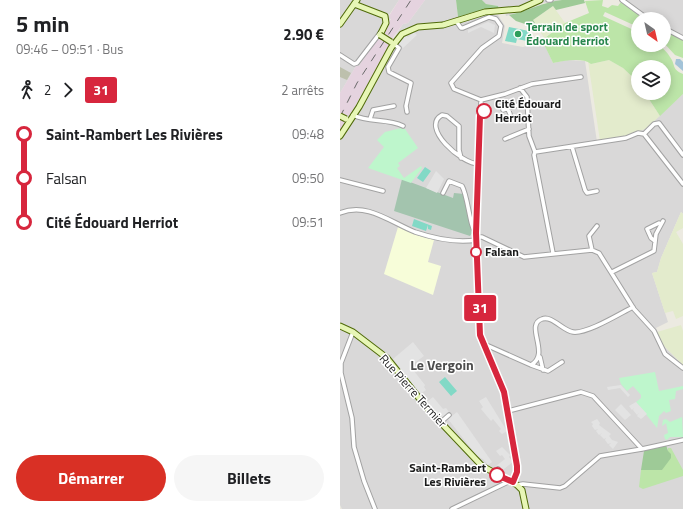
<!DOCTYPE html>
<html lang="fr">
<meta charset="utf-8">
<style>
:root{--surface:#fff;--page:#f6f6f6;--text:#202124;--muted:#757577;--accent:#d93025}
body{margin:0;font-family:"Titillium Web",sans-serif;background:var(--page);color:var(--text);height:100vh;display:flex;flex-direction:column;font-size:15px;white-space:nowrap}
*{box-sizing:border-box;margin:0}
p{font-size:13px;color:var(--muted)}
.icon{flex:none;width:22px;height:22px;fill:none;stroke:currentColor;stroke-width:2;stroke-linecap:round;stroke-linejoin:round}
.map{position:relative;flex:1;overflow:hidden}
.details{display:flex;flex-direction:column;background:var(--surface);width:340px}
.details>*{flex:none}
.badge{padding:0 8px;border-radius:3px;font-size:14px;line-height:26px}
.needle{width:26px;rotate:146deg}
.fabs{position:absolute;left:291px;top:12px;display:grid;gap:8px}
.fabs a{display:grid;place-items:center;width:40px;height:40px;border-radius:50%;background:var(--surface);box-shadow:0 2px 10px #0003;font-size:20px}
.map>.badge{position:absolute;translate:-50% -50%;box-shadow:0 0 0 2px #fff}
.legs{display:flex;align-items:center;gap:6px;height:44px;padding:0 16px;font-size:13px}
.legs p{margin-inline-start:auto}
.headline{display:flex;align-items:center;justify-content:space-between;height:68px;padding:0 16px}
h1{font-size:22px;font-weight:700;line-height:30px}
.cta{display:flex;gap:8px;margin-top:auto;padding:8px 16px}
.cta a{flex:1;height:46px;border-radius:24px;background:var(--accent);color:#fff;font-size:16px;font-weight:700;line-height:46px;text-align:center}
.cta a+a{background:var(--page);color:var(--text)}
ul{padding:0 16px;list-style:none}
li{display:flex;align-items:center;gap:14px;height:44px;font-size:15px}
li i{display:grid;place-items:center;width:6px;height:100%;margin:0 5px;background:currentColor}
li i::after{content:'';width:10px;height:10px;margin:-5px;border:3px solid;border-radius:50%;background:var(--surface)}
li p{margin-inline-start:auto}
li:first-child i{background:linear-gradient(#0000 50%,currentColor 0)}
li:last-child i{background:linear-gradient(currentColor 50%,#0000 0)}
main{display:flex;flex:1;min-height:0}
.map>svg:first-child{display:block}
</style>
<main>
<section class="details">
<div class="headline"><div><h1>5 min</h1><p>09:46 – 09:51 · Bus</p></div><b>2.90 €</b></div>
<div class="legs"><svg class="icon" aria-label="walk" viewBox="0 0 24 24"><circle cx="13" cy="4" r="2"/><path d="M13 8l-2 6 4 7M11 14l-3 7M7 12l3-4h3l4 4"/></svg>2<svg class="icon" aria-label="forward" viewBox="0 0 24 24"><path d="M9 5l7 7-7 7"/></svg><b class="badge" style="background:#d7263d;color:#fff">31</b><p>2 arrêts</p></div>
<ul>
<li><i style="color:#d7263d"></i><b>Saint-Rambert Les Rivières</b><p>09:48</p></li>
<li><i style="color:#d7263d"></i><span>Falsan</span><p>09:50</p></li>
<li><i style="color:#d7263d"></i><b>Cité Édouard Herriot</b><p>09:51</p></li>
</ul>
<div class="cta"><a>Démarrer</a><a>Billets</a></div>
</section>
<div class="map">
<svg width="343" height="509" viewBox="0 0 343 509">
<rect width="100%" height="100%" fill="#eceae1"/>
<path fill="#d9d8d8" d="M0,0H59L49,15L51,18L19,66H16L0,93Z
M85,0H116L118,17L120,22L144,16L158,15L165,26L162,43L183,47L203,41L213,63L228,60L245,61L257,142L305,129L343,94V214L341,212L321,258L317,272L312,273L328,322L316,328L321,343L343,365V509H2L0,505V130L4,124L6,115H10L53,39L63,24L68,23Z
M142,0H222L203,3L188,10L166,16L164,8L159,9L158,6L146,4Z
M279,0H343V40L324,30V19H305Z"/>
<path fill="#e5d3df" d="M59,0H85L68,23L63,24L51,40L41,33L51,19L49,16Z
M38,36L49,43V46L10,115L6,116L4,124L0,130V93L16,66H19Z"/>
<path fill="#f7fdd9" d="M58,227L76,235L94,240L88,262L101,266L93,295L44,274Z"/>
<path fill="#bdc0ad" d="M0,67L11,73L7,80L0,77Z"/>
<path fill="#e3ebcc" d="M213,6L225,23L204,38L193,20Z
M269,60L283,68L297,81L298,93H305L320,116L305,129L283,137L260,141L248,61L251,64Z
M341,212L343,214V228L336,232L343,244V316L336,319L333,311L325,313L312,273L317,272L321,258Z
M341,325L343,331V365L321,343L317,332Z"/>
<path fill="#bce5a8" d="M263,0L262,6L268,8L272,5L278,6L281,2L305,19H298V27L265,12L263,16L298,32V45H320C323,49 328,53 330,57C336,65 331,69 343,74V94L320,116L305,93H324V67H298V82L283,68L269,60L251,64C242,57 224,61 213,63L202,40L225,23L249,13L245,1Z
M324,30L343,40V58L335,55L324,43Z
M328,448H331L343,470V476L303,489L299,487L301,470H322L328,451Z"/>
<path fill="#9eca97" d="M116,0H142L146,4L158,6L159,9L134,12L118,17Z
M222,0H244L245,3L216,10L213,6L193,20L195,23L191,26L176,21L169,15C188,11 203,2 222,0Z
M326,445L328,451L331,454V458L322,470H301L304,451Z"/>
<path fill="#a3c4ae" d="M62,179L113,198L114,193L124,194L132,233L130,236L54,211Z"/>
<path fill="#bef6cc" d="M61,128L65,129L78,148L58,163L60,166L57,168L64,178L81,166L82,168L71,183L28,168L44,147L37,140L45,132Z
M315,372L319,391L343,386V389L336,391L335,399L329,400L331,411L326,413L324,411L319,416L317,428L296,402L301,398V395L293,386L287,391L281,384L279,378Z
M342,417L343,437H330L327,440L325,439L324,435L328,433L326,423L322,426L323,420L326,419L330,422Z"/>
<path fill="#82d9c6" d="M169,27L189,31L187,41L177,39L176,43L165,41Z
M85,167L91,171L83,182L77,178Z
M74,219L92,226L91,230L88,229V225L86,231L72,226Z
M105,377L117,391L111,396L99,382Z"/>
<path fill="#e3e3e3" d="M148,22L155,25L154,33L141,27L128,33V30Z
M74,32L77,35L63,48L58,44L66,36L68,37Z
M96,171L104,179L97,193L86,188Z
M73,342L84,356L70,366L85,385L84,387L86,390L80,394L53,359Z
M281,385L290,395L288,397L280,388L268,390L267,387Z
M93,397L103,409L106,408L109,412L101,419L87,402Z
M146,397L167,431L162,434L159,431L161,429L153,419L151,421L141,409L143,407L139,401Z
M296,402L307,414L301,419L297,416L299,413L297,415L293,410L294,408L292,410L289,406Z
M281,404L291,415L285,420L275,410Z
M117,412L152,462L148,465L143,459L137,456L108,419Z
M257,419L260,423L259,425L271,434L269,436L272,440L278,442L273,449L269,445L271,443L268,444L265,440L266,438L264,439L260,435L262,433L259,435L256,431L258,429L255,430L252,426L253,424L251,422Z
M162,447L170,455L169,457L173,462L160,472L156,466L165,459L162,455L160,456L156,451Z"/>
<path fill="#a3c3d8" d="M336,59H340L343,62V71L335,64Z"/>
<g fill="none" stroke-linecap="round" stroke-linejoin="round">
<g stroke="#a2a2a2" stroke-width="5.5">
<path id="street" d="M208,0H211
M282,0L308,19
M116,21L121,28H123L149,17L156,19L161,26L159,36L142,48L111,83L114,89L141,100
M324,28L343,38
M54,44L59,48L48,67L49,72L71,83L66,106L67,112
M0,55L14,64L17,63L40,33
M180,88L187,97L189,136L195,152L194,155L213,253
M141,100L136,237L140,335L164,392L177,466V472L173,482
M141,100L165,94L192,84L241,77
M168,109L170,114
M163,110L187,102
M13,115C29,123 47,118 63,126
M30,119L33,110L54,106
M304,134L314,124L319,123L343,155
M165,139L189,129
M232,147L245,190L247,193L257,191
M195,152L286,138L298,133L304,134L343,184
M121,158L119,150V126L107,116L102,115C80,127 121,164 139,164
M0,180L43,191
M103,193L109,181L122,186C128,196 130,229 136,233
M0,213C27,202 50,222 75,232C93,238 117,243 136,240
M136,237H142L184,257L252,250L259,253L294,309L314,331L325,354L343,368
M315,241L311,238L307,229L319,223L321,224
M252,250L249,236L257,226
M272,272L314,251L316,234L323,221
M13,332L1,363V373L12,418L14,447L24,481L35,509
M144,344L191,365C211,354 184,325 202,319C212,315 223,331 233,332C247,334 279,314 293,307
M200,357L203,370
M191,365L208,371L222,362
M168,411L241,392L253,396L302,449
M101,422L109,415
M154,474L158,469
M177,485L183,484L220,488L225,486L260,456L302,449L343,440
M112,509L170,481"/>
</g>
<g stroke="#506b0a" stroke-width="7">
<path id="secondary" d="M14,4L45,16L46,23L40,35
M0,24L17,0
M0,136L19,107L51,48L62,34L78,27L103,25L145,12L180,9L200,0
M0,326L13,332L47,358L87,408L142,466L177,485L182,490L186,509"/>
</g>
<use href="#street" stroke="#fff" stroke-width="3.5"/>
<use href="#secondary" stroke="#e7f6b6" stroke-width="5"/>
<path stroke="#696969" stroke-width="1" stroke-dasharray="8 8" stroke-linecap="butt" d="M0,117L17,83L71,0"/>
<g stroke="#506b0a" stroke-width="7" stroke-linecap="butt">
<path id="secondary-bridge" d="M40,35L51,42
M0,116L6,119"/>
</g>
<use href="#secondary-bridge" stroke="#e7f6b6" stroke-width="5"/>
</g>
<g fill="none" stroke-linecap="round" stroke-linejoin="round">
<g stroke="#fff" stroke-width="9">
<path id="line-1" d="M144,111L140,116L136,233L140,335L164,392L177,466V472L173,482L157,475"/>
</g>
<use href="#line-1" stroke="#d7263d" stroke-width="6"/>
</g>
<circle fill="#2e9e5b" stroke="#fff" stroke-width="1.5" cx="178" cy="34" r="4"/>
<g fill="#fff" stroke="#d7263d" stroke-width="2">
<circle cx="144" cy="111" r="7"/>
<circle cx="136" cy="252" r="5"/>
<circle cx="157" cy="475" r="7"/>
</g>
<g text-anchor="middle" stroke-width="3" stroke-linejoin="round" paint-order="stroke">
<g font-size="12" font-weight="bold" fill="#27864d" stroke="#fff" text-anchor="start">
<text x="186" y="31">Terrain de sport<tspan x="186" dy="14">Édouard Herriot</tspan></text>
</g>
<g font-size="12" font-weight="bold" fill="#1b1b1b" stroke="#fff" text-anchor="start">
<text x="155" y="108">Cité Édouard<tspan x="155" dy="14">Herriot</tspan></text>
<text x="145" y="256">Falsan</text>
<text x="146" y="472" text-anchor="end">Saint-Rambert<tspan x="146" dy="14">Les Rivières</tspan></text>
</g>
<g font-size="12" fill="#1b1b1b" stroke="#fff">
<text transform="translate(73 391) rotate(48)" y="4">Rue Pierre Termier</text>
</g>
<g font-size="14" font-weight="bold" fill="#4e4e4e" stroke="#fff">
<text x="102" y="370">Le Vergoin</text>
</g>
</g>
</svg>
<div class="fabs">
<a><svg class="needle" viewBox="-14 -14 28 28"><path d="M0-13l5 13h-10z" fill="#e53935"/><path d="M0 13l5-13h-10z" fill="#757577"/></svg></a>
<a><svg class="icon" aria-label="layers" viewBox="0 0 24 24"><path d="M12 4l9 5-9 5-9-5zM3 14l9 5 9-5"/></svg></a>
</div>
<b class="badge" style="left:140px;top:308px;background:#d7263d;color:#fff">31</b>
</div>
</main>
